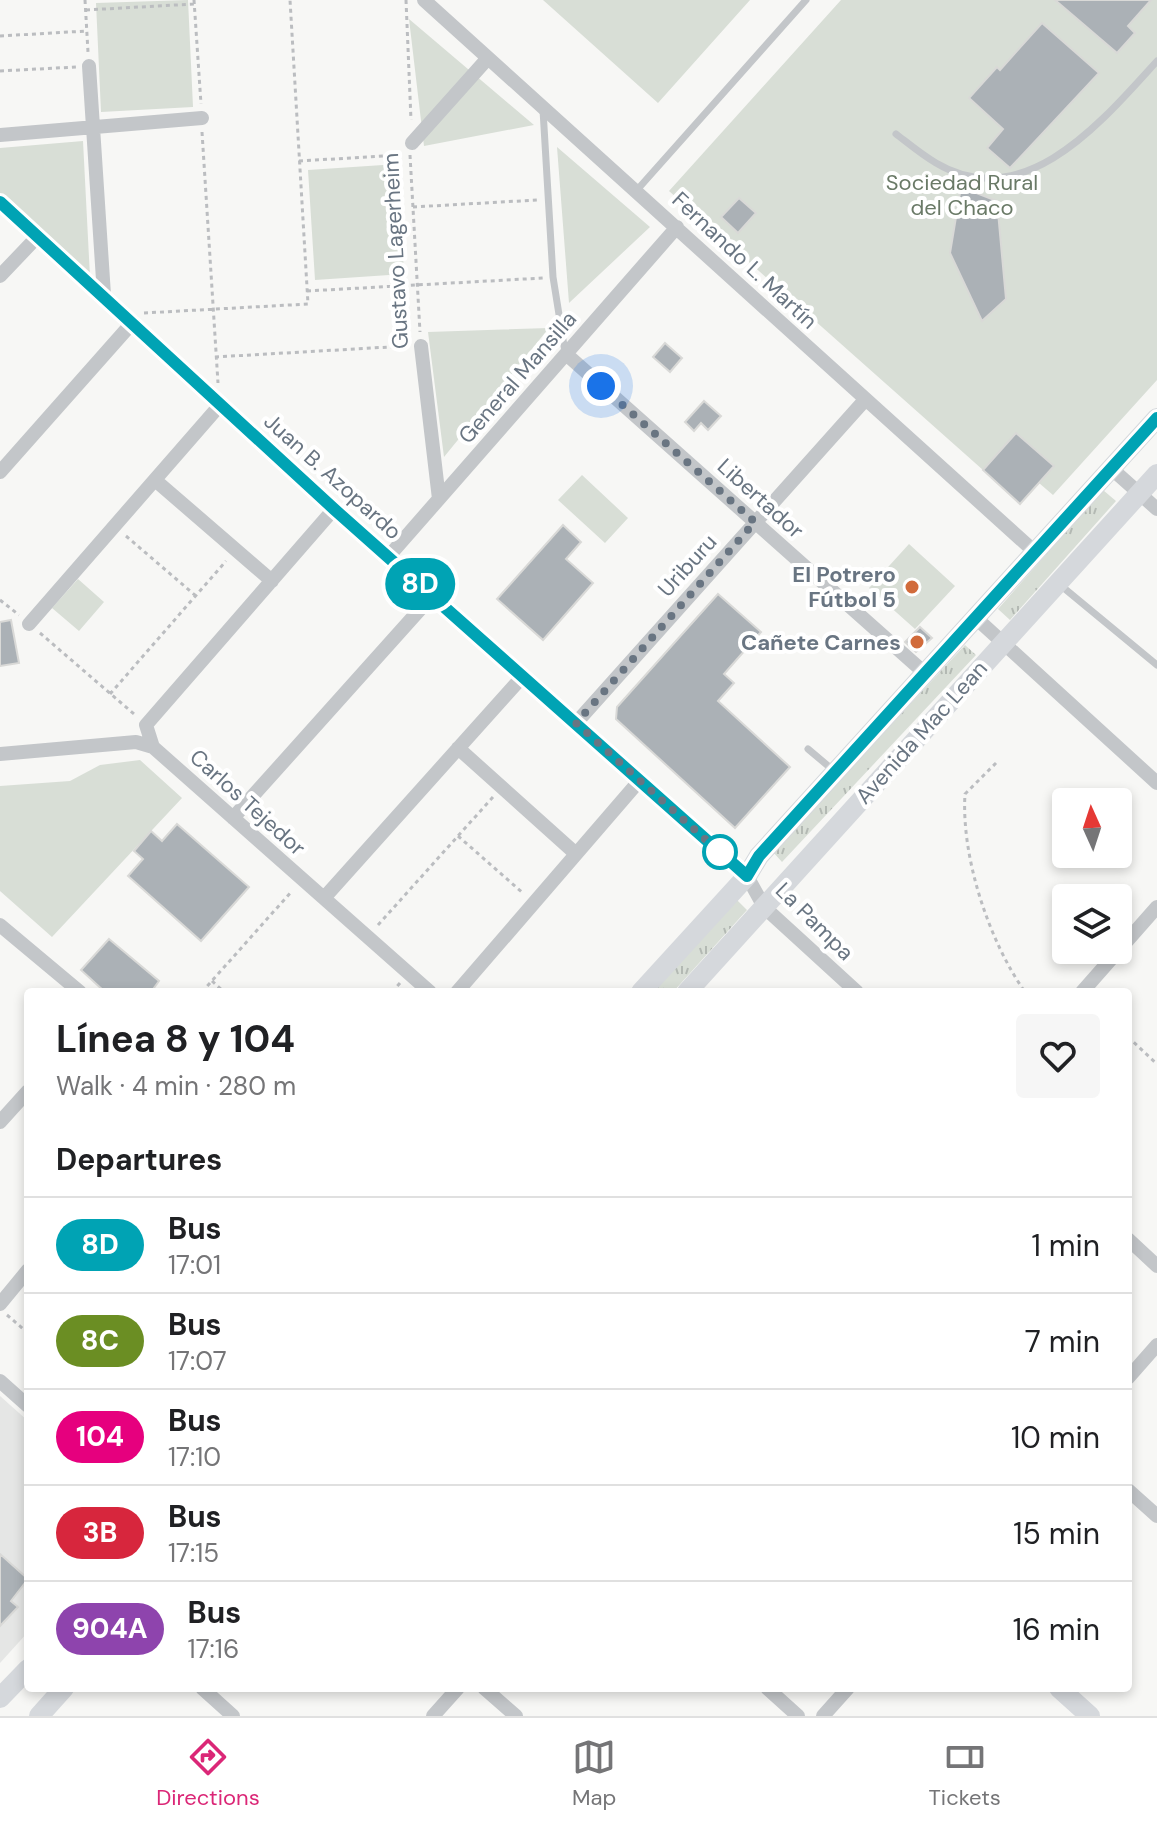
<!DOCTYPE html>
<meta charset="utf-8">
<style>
:root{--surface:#fff;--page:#f6f6f6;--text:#202124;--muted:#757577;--line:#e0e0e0;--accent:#db2777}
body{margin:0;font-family:"DM Sans",sans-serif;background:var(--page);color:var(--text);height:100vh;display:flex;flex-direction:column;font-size:30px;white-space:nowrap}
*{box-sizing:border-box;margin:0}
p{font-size:26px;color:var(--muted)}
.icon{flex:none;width:44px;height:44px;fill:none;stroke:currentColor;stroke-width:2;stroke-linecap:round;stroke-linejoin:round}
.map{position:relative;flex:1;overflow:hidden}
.details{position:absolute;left:24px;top:988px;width:1108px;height:704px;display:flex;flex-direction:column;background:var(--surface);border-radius:8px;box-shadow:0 4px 12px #0003}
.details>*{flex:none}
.badge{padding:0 16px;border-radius:26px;font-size:28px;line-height:52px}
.needle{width:52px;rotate:357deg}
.fabs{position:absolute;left:1052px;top:788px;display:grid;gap:16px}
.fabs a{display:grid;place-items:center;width:80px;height:80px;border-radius:8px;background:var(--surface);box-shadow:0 4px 12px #0003;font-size:40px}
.you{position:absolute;width:40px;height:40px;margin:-20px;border:6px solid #fff;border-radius:50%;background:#1a73e8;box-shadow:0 0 0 12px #1a73e833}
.map>.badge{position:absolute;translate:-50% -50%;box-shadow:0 0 0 4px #fff}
h2{padding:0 32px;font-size:30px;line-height:72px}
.round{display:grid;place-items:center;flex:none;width:84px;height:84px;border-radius:8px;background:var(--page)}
.headline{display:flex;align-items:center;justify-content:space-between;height:136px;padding:0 32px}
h1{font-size:38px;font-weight:700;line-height:60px}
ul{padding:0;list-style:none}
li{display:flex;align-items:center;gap:24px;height:96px;padding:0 32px;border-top:2px solid var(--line)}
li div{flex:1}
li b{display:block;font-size:30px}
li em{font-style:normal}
li .badge{min-width:88px;font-weight:700;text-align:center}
.menu{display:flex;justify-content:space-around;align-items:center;height:112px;border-top:2px solid var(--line);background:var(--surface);font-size:22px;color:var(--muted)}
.menu a{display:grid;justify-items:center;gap:4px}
.menu .selected{color:var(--accent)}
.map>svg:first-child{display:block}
</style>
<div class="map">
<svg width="1157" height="1716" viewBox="0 0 1157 1716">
<defs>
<pattern id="grass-tufts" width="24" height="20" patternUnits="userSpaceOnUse" patternTransform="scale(2)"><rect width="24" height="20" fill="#d8ded6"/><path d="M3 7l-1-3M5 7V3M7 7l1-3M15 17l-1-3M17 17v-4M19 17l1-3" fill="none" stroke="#b3b9b3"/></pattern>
</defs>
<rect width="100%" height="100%" fill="#f7f7f5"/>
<path fill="#e5e6e5" d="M0,1396L28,1421V1632L0,1663Z"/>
<path fill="url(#grass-tufts)" d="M1103,490L1116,501L1010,620L998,609Z
M965,645L976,655L782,862L773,852Z
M736,899L747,910L673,992H653Z"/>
<path fill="#d8ded6" d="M188,0L193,107L101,112L96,3Z
M543,0H750L658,103Z
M841,0H1157V380L1053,495L1039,483L1053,466L1016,434L983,470L669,191Z
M409,19L534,125L424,146Z
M83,141L90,277L0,194V148Z
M557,147L650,227L569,303Z
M398,164L404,274L315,280L308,170Z
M549,328L444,457L428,332Z
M582,475L628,518L605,543L558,500Z
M909,544L955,586L915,629L869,588Z
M78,579L104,602L79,631L52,608Z
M140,760L182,798L52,937L0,891V786L70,781L100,765Z"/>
<path fill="#abb1b6" stroke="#d9d9d7" stroke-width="2" d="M1055,0H1151L1128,26L1135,33L1117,53Z
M1042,23L1099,73L1010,168L987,148L1003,129L969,98L997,67L1000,70Z
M961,187L997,201L1006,299L982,321L950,253Z
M739,198L756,213L738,233L721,217Z
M665,343L682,358L670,372L653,357Z
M704,401L721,416L708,430L701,423L694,431L685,422Z
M1016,433L1054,466L1020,504L983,470Z
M563,525L581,542L566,559L593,583L543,640L497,599Z
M718,594L761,632L724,674L734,683L718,701L790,767L735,828L616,719L617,707Z
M11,620L19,663L0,666V622Z
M920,627L932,638L916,652L905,642Z
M177,824L249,887L201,941L128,876L143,859L134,851L151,831L162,841Z
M109,939L159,981L151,992H105L81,970Z
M0,1554L28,1579L11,1601L18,1607L0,1626Z"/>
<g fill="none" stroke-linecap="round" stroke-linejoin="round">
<path stroke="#bbbdc0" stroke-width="3" stroke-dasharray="4 4" stroke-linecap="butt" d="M85,0L88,52
M194,0L201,104
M406,0L411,120
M86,10L194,4
M0,36L87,31
M0,71L76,67
M202,132L218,383
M410,155L420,332
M299,161L402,155
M413,207L537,200
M307,291L543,278
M144,313L308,304L290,0
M215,357L407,346
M126,536L196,596
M0,600L19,615
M40,633L134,714
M110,694L226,561
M996,763L965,794C961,857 989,941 1025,992
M458,836L524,894
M378,925L493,797
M212,981L224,992
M202,992L292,891
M392,992L400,983
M1128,1037L1157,1064
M7,1315L28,1333"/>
<path stroke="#c3c6c9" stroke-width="7" d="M543,110L553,277L565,352
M896,134C909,144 922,155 936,163C1025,216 1104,119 1157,61
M637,190L806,0
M1059,584L1157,665
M808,749L833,770"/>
<path stroke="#c3c6c9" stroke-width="14" d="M424,0L1036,553
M89,66L104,295
M0,135L202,118
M412,143L488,58
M0,203L334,509L747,876L764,907L857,992
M0,276L38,236
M421,346L439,499
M566,354L927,675
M1112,469L1157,509
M0,472L133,322
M155,480L272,581
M389,556L677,227
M977,619L1157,783
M29,624L220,405
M576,723L864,401
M153,747L146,725L334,509
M458,748L575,853
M0,754L136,742L153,747L430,992
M233,818L432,596
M324,898L523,676
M0,925L80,992
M457,992L640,780
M1082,992L1157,907
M0,1122L28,1091
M1128,1239L1157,1266
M0,1304L28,1270
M1128,1378L1157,1345
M0,1381L28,1406
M1128,1490L1157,1516
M202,1688L233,1716
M484,1688L516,1716
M767,1688L798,1716
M433,1716L458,1688
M823,1716L848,1688"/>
<path stroke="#d5d8dc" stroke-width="20" d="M641,992L747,876L759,856L1157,418
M687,992L1157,474
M1059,1688L1090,1716
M0,1698L28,1669
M39,1716L64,1688"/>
</g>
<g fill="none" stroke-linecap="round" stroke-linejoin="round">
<g stroke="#fff" stroke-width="18">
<path id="line" d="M0,202L334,509L747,876L759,856L1157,418"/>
</g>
<use href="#line" stroke="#00a3b4" stroke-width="12"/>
<path stroke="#697582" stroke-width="8" stroke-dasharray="0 14.4" d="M601,386L755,522L576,723L725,857L720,852"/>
</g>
<g fill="#d16b3b" stroke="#fff" stroke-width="3">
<circle cx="912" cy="587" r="8"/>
<circle cx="917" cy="642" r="8"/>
</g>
<circle fill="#fff" stroke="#00a3b4" stroke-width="4" cx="720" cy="852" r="16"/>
<g text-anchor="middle" stroke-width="8" stroke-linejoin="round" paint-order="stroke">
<g font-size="22" fill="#6a7a67" stroke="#fff">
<text x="962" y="190">Sociedad Rural<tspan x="962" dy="25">del Chaco</tspan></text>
</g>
<g font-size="22" fill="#697582" stroke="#fff">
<text transform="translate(395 251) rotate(-93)" y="8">Gustavo Lagerheim</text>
<text transform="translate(745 260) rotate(43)" y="8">Fernando L. Martín</text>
<text transform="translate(517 377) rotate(-49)" y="8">General Mansilla</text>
<text transform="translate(333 476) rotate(42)" y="8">Juan B. Azopardo</text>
<text transform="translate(761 498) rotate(42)" y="8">Libertador</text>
<text transform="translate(687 565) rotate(-48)" y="8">Uriburu</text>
<text transform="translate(921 732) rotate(-48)" y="8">Avenida Mac Lean</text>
<text transform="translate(248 802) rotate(42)" y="8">Carlos Tejedor</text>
<text transform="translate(815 921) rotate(45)" y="8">La Pampa</text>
</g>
<g font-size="22" font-weight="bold" fill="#697582" stroke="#fff" text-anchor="end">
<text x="896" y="582">El Potrero<tspan x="896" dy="25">Fútbol 5</tspan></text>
<text x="901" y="650">Cañete Carnes</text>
</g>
</g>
</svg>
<div class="fabs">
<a><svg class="needle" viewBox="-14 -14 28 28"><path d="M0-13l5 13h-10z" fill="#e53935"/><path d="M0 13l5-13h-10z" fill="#757577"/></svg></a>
<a><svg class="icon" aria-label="layers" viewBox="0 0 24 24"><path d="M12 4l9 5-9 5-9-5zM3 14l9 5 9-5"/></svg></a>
</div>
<div class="you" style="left:601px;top:386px"></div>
<b class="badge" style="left:420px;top:584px;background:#00a3b4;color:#fff">8D</b>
<section class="details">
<div class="headline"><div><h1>Línea 8 y 104</h1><p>Walk · 4 min · 280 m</p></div><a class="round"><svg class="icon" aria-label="heart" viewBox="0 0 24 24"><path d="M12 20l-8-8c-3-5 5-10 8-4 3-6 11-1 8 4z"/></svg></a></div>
<h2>Departures</h2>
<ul>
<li><span class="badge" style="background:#00a3b4;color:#fff">8D</span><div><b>Bus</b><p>17:01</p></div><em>1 min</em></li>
<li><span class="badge" style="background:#6b8e23;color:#fff">8C</span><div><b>Bus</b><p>17:07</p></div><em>7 min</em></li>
<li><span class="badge" style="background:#e6007e;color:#fff">104</span><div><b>Bus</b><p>17:10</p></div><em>10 min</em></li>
<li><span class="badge" style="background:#d7263d;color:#fff">3B</span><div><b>Bus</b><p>17:15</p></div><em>15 min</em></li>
<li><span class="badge" style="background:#8e44ad;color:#fff">904A</span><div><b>Bus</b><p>17:16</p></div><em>16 min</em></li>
</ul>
</section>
</div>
<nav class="menu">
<a class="selected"><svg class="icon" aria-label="directions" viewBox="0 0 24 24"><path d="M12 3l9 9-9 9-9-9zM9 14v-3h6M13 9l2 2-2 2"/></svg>Directions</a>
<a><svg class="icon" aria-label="map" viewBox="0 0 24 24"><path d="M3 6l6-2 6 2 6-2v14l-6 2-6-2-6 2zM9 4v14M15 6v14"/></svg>Map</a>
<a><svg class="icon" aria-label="tickets" viewBox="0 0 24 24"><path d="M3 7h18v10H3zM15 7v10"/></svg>Tickets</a>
</nav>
